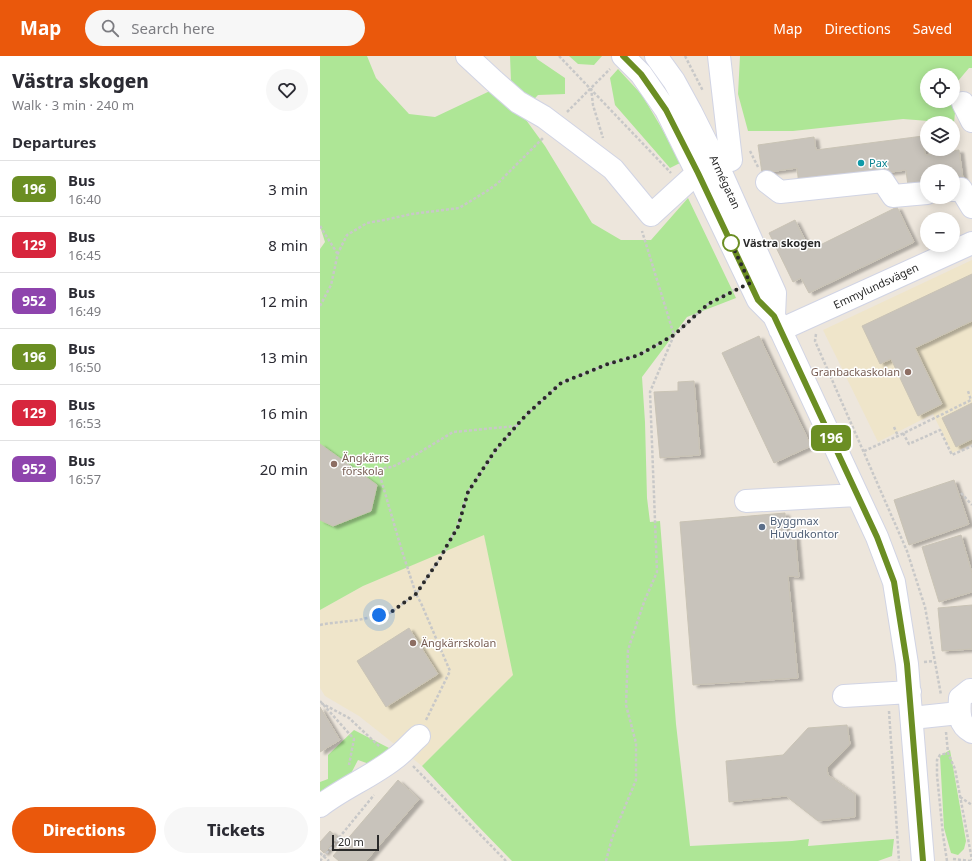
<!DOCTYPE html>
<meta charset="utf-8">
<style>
:root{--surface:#fff;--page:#f7f7f7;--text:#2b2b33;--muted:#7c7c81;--line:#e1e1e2;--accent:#ea580c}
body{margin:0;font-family:"Noto Sans",sans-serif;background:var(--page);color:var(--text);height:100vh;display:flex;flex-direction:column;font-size:15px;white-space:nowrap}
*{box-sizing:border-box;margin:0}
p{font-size:13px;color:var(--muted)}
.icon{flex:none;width:22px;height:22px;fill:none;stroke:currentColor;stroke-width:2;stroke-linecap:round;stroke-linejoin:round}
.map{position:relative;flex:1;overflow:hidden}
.drawer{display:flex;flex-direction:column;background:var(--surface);width:320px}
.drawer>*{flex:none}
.badge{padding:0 8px;border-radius:6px;font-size:14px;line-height:26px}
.fabs{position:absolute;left:600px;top:12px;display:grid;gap:8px}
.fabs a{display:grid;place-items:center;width:40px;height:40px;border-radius:50%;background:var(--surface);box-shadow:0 2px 10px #0003;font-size:20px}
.scale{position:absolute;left:12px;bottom:10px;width:47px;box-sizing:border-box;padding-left:4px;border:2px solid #2a2a2a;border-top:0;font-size:11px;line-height:14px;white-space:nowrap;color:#2a2a2a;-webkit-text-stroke:3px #fff;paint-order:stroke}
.you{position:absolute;width:20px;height:20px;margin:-10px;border:3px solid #fff;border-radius:50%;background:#1a73e8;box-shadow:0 0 0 6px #1a73e833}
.map>.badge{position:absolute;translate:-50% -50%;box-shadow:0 0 0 2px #fff}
h2{padding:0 12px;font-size:15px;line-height:36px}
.round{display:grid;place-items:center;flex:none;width:42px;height:42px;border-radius:21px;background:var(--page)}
.head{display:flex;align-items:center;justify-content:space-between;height:68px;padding:0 12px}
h1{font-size:19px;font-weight:800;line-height:30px}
.button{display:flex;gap:8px;margin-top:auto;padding:8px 12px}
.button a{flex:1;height:46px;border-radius:24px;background:var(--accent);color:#fff;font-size:16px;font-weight:800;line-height:46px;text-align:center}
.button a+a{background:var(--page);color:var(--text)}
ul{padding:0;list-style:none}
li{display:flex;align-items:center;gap:12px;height:56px;padding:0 12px;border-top:1px solid var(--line)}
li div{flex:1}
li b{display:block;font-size:15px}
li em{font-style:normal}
li .badge{min-width:44px;font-weight:700;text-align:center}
header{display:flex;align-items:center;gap:24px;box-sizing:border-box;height:56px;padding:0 20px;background:var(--accent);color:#fff}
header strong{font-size:19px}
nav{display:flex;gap:22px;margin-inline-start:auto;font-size:14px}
.search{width:280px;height:36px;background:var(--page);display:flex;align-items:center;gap:10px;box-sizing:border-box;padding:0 14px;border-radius:22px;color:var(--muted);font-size:15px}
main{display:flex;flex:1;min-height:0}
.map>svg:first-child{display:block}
</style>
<header>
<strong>Map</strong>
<div class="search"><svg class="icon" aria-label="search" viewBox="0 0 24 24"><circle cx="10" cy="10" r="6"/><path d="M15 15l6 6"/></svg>Search here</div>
<nav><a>Map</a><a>Directions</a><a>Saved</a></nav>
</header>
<main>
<section class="drawer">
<div class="head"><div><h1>Västra skogen</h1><p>Walk · 3 min · 240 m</p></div><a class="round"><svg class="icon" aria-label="heart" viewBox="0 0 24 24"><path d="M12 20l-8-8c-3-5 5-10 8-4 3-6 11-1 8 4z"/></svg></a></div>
<h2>Departures</h2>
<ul>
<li><span class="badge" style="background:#6b8e23;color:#fff">196</span><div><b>Bus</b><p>16:40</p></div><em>3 min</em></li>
<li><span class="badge" style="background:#d7263d;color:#fff">129</span><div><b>Bus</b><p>16:45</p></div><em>8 min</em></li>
<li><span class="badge" style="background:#8e44ad;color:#fff">952</span><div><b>Bus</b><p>16:49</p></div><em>12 min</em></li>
<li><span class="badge" style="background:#6b8e23;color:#fff">196</span><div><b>Bus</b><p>16:50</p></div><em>13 min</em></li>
<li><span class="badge" style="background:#d7263d;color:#fff">129</span><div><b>Bus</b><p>16:53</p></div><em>16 min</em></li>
<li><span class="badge" style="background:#8e44ad;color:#fff">952</span><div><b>Bus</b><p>16:57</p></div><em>20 min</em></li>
</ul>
<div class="button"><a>Directions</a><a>Tickets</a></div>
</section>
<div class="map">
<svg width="652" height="805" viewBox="0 0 652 805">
<defs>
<filter id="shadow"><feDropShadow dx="4.5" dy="2.5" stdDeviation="1" flood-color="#0004"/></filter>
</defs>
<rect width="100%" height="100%" fill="#ede6dc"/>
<path fill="#efe5ca" d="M652,204V388L632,397L613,358L558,386L503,274Z
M164,478L194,619L102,710L39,660L5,640L0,632V554L43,530Z"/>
<path fill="#aee696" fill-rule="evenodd" d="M0,0H47L56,22L89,58L115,61L191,25L190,0H216L217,3L245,22V38L218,39L201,57L225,90L272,167L301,184H331L368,142L416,242L367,261L322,321L325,366L327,442L330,466L340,465L356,668L370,790L472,785L489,783L488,790L574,783L572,800L558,805H192L155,767L102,710L193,619L164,479L43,530L0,554V193L5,186L0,170Z
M249,0H282L274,9L258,8Z
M420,0H652V12H649L638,25L634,67L583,63L473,75H428L418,38ZM607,19H633V45H607Z
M298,13L322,39L341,71L360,107L350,112L295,49L290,22Z
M34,674L69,692L55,710L38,704L25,729L0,744V726L8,723V699Z
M630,694L646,785L644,793L638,799L631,797L624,772L620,700Z"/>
<path fill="#c8c3bb" stroke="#c9c3b5" filter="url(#shadow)" d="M603,80L605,99L639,94L643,123L633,124V115H607V128L588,130L586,114L479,129L477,112L442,117L438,89L494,81L496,94Z
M577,151L594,186L489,237L481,222L473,226L449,177L475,164L490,194Z
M652,218V265L595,292L622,348L598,360L571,303L560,308L542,270Z
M439,280L491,390L454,407L402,297Z
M374,325L380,399L340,402L334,336L358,335V326Z
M652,347V383L636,391L622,362Z
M0,388L57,429L51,455L13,470L0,464Z
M634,424L649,468L589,489L574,444Z
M465,457L466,476L475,478L479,521L468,520L478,622L373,629L360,466Z
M641,479L652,517V536L619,546L602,491Z
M652,549V593L622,595L618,552Z
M89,572L118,618L66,651L37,605Z
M0,651L20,684L0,696Z
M527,669L530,688L507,712L508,719L535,738V761L498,765L466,740L409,746L406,705L463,699L488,672Z
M78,724L99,743L46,805H19L13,800Z
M10,775L17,781L4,797L0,793V786Z"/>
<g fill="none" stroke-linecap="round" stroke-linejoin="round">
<g stroke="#d1d4e4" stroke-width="24">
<path id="minor" d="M147,0L174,25L198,46L224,61L293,113L331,159L377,117
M303,0L321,18L346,54L377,117L438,244L454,260L557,481L574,526L587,608L603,805
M336,0L354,25L371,56L398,110L455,237L454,260
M399,0L411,104
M643,47L652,65
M447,126L460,136L563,125L573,140L607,137
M633,134L641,133L652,151
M460,274L652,187
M426,445L537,439
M652,634H650L640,642C639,657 638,668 652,676
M524,640L590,636
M592,662L639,657
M0,750C23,732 51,721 74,703C83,697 91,687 99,680"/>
</g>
<path stroke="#c8c8c8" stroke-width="2.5" stroke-dasharray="3 2" stroke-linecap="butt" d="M239,0L351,117
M365,0L383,35
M271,32L273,49L283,82
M247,56L290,13
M430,95L438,111
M0,170L17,197
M0,250L11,229L18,197L27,179L47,167L64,164L92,158L139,152L167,135L178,127L223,82
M496,278L495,285L587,495L605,551L621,639
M574,371L578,380
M583,377L589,388L620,374L632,399L652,390
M544,395L578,380L651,344L648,335
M641,437L652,449
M0,569L4,568L38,564L70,557L96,538L121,501L137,471L148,436L177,393L206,359L241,327L288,308L319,299L354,279L388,248L414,234
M604,606L614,605
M0,645L34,683L29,709
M1,647L29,662L60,691
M569,655L579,805
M106,664L130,615L101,547L96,538L82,495L58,413L72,411L92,401L133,376L196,370
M626,676L628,697L635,713L652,804
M93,710L186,805
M640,741L652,749
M0,797L9,805
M633,803L651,805
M0,805L54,739
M286,805L292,782L316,724V687L306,649L308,594L324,546L337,516L330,336L354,279L322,175
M627,805L623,779L617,719V704L620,699L628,697"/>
<use href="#minor" stroke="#fff" stroke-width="22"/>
</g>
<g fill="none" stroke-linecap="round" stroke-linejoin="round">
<g stroke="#fff" stroke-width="9">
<path id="line" d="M303,0L321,18L346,54L378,117L438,244L454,260L557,481L574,526L587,608L603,805"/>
</g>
<use href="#line" stroke="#6b8e23" stroke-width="6"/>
<path stroke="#2a2a2a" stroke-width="4" stroke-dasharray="0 7.2" d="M59,559L70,557L96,538L121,501L126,491L138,471L148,436L176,393L206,359L241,327L288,308L319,299L354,279L388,248L430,227L411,187"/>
</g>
<circle fill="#0f9aa8" stroke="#fff" stroke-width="1.5" cx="541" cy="107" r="4"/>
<circle fill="#fff" stroke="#6b8e23" stroke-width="2" cx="411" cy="187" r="8"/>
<g fill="#8d6e63" stroke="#fff" stroke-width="1.5">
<circle cx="588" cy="316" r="4"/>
<circle cx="14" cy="408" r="4"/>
<circle cx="93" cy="587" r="4"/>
</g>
<circle fill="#5c6f8a" stroke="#fff" stroke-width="1.5" cx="442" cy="471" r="4"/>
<g text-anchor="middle" stroke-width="3" stroke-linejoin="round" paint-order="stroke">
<g font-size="11" fill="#0d838f" stroke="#fff" text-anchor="start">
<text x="549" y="111">Pax</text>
</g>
<g font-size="11" fill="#2a2a2a" stroke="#fff">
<text transform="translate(405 126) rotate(65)" y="4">Armégatan</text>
<text transform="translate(556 230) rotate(-25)" y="4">Emmylundsvägen</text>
</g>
<g font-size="11" font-weight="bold" fill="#2a2a2a" stroke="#fff" text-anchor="start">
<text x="423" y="191">Västra skogen</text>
</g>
<g font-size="11" fill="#785e54" stroke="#fff" text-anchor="start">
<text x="580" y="320" text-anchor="end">Granbackaskolan</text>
<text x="22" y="406">Ängkärrs<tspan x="22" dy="13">förskola</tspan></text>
<text x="101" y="591">Ängkärrskolan</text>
</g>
<g font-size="11" fill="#4e5e75" stroke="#fff" text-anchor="start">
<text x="450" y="469">Byggmax<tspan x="450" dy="13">Huvudkontor</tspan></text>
</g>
</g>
</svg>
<div class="fabs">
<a><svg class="icon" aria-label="locate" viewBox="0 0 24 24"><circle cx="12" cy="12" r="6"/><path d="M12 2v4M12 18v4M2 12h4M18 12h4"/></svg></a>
<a><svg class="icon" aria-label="layers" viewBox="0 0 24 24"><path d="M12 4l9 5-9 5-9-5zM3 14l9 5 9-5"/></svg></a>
<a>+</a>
<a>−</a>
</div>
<div class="scale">20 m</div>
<div class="you" style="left:59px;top:559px"></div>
<b class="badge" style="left:511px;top:382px;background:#6b8e23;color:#fff">196</b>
</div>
</main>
